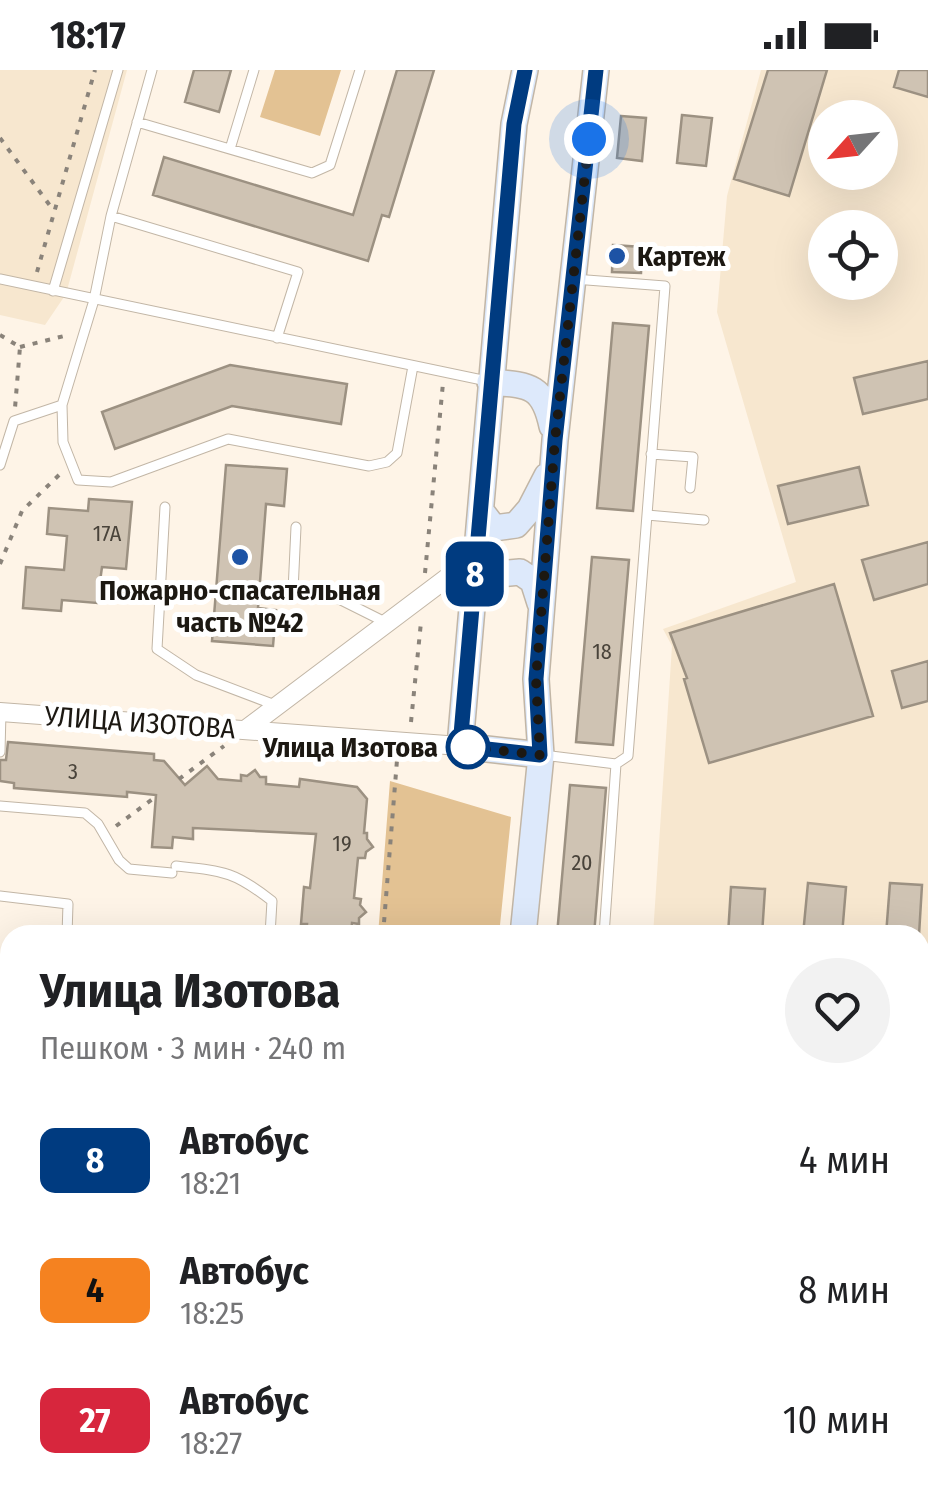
<!DOCTYPE html>
<html lang="ru">
<meta charset="utf-8">
<style>
:root{--surface:#fff;--page:#f2f2f2;--text:#202124;--muted:#757577}
body{margin:0;font-family:"Fira Sans Condensed",sans-serif;background:var(--page);color:var(--text);height:100vh;display:flex;flex-direction:column;font-size:38px;white-space:nowrap}
*{box-sizing:border-box;margin:0}
p{font-size:32px;color:var(--muted)}
.icon{flex:none;width:55px;height:55px;fill:none;stroke:currentColor;stroke-width:2;stroke-linecap:round;stroke-linejoin:round}
.map{position:relative;flex:1;overflow:hidden}
.drawer{position:absolute;left:0px;top:855px;width:930px;height:582px;display:flex;flex-direction:column;background:var(--surface);border-radius:30px 30px 0 0;box-shadow:0 10px 40px #0002}
.drawer>*{flex:none}
.badge{padding:0 20px;border-radius:15px;font-size:35px;line-height:65px}
.needle{width:65px;rotate:243deg}
.controls{position:absolute;left:808px;top:30px;display:grid;gap:20px}
.controls a{display:grid;place-items:center;width:90px;height:90px;border-radius:50%;background:var(--surface);box-shadow:0 10px 40px #0002;font-size:50px}
.you{position:absolute;width:50px;height:50px;margin:-25px;border:8px solid #fff;border-radius:50%;background:#1a73e8;box-shadow:0 0 0 15px #1a73e833}
.map>.badge{position:absolute;translate:-50% -50%;box-shadow:0 0 0 5px #fff}
.round{display:grid;place-items:center;flex:none;width:105px;height:105px;border-radius:52px;background:var(--page)}
.overview{display:flex;align-items:center;justify-content:space-between;height:170px;padding:0 40px}
h1{font-size:48px;font-weight:700;line-height:75px}
ul{padding:0;list-style:none}
li{display:flex;align-items:center;gap:30px;height:130px;padding:0 40px}
li div{flex:1}
li b{display:block;font-size:38px}
li em{font-style:normal}
li .badge{min-width:110px;font-weight:700;text-align:center}
.status{display:flex;justify-content:space-between;align-items:center;height:70px;padding:0 50px;background:var(--surface);direction:ltr}
.status svg{height:28px;fill:currentColor}
.map>svg:first-child{display:block}
</style>
<div class="status"><b>18:17</b><svg viewBox="0 0 49 12"><path d="M0 12V9h3v3zM5 12V6h3v6zM10 12V3h3v9zM15 12V0h3v12zM26 1h20v11H26zM47 4h2v5h-2z"/></svg></div>
<div class="map">
<svg width="928" height="1437" viewBox="0 0 928 1437">
<rect width="100%" height="100%" fill="#fef4e7"/>
<path fill="#f7e7cf" fill-rule="evenodd" d="M0,0H127L66,224L45,255L0,245Z
M761,0H928V1100L920,1099V865H653L672,576L663,559L796,512L717,242L727,126ZM825,48H880V102H825ZM825,158H880V212H825Z"/>
<path fill="#e3c293" d="M275,0H341L320,66L260,47Z
M390,711L511,747L499,865H378Z"/>
<path fill="#cfc3b3" stroke="#9c9182" stroke-width="2.5" d="M194,0H231L219,42L185,32Z
M397,0H434L389,147L382,145L368,191L153,125L164,87L353,145Z
M768,0H827L789,126L734,109Z
M899,0H928V27L894,17Z
M682,45L712,48L706,96L677,93Z
M621,46L646,48L642,91L617,88Z
M613,175L642,177L641,203L612,202Z
M613,253L649,256L633,441L597,438Z
M928,291V329L863,344L854,308Z
M230,295L347,314L341,354L232,336L115,379L102,342Z
M226,395L287,399L284,436L266,434L258,538L276,540L273,576L212,571Z
M859,397L868,435L788,454L778,416Z
M89,429L132,432L126,499L102,497L97,533L62,530L61,541L23,538L26,497L64,500L67,466L47,464L49,438L88,441Z
M928,472V514L874,530L862,490Z
M592,487L629,490L613,675L576,672Z
M834,514L873,646L709,693L684,609L687,608L670,563Z
M928,591V631L902,638L892,601Z
M8,672L154,684V690L164,691L185,715L207,696L218,709L241,711V705L247,706L255,700L260,707H266V714L299,717L300,709L357,717L367,729L364,763H367V769L373,777L366,782L365,788H358L354,828L361,829L360,835L366,842L359,848V854L352,853L351,865H306L307,854H301L304,817L310,818L316,764L193,758V769L173,767L172,778L152,777L156,725L127,722V727L14,718V713L0,711V690H6Z
M570,715L606,718L594,865H557Z
M808,813L846,817L842,865H803Z
M890,813L922,815L919,865H886Z
M731,817L765,819L762,865H728Z"/>
<g fill="none" stroke-linecap="round" stroke-linejoin="round">
<g stroke="#c2b6a6" stroke-width="11">
<path id="lane" d="M152,0L111,146L94,230L62,335L63,372L78,410L111,412L228,369L369,396L387,392L397,383L413,296
M137,52L312,103L330,95L360,0
M230,79L254,0
M111,146L298,202L277,268
M0,209L487,311
M53,221L118,0
M651,384L693,387L690,418
M0,395L14,351L62,335
M165,437L157,579L196,605L275,635
M647,445L704,450
M296,457L293,521L333,526L387,553
M0,682L1,642
M543,685L616,694L628,686L665,216L574,209
M0,736L85,743L98,754L119,790L129,799L172,803
M176,796C223,801 234,801 272,831L270,865
M0,826L68,834L67,865
M604,865L616,694
M0,921L10,922
M920,1194L928,1195
M0,1326L10,1327
M920,1401H924L920,1418
M10,1437V1428
M84,1437L85,1428
M692,1437L693,1428
M915,1437L918,1428"/>
</g>
<g stroke="#c2b6a6" stroke-width="20">
<path id="street" d="M0,642L460,676
M245,660L476,486
M0,1197L10,1198
M920,1270L928,1271"/>
</g>
<g stroke="#c2b6a6" stroke-width="28">
<path id="secondary" d="M525,0L514,54L460,676L541,685
M490,312C528,315 543,314 552,356
M481,441L494,458L516,455L530,439L547,406
M473,521L498,504L520,502L533,511L540,533
M523,865L541,685L536,609L555,370L596,0
M469,1437L470,1428"/>
</g>
<path stroke="#8a837a" stroke-width="4" stroke-dasharray="5 8" stroke-linecap="butt" d="M0,68L54,141
M37,202L95,0
M0,265L20,277L15,338
M20,277L68,265
M0,494L22,441L59,405
M425,503L443,313
M411,652L421,552
M179,709L224,676
M116,756L154,728
M383,865L397,690
M920,1317L928,1318"/>
<use href="#lane" stroke="#fff" stroke-width="9"/>
<use href="#street" stroke="#fff" stroke-width="18"/>
<use href="#secondary" stroke="#dde9fb" stroke-width="25"/>
</g>
<g fill="none" stroke-linecap="round" stroke-linejoin="round">
<g stroke="#fff" stroke-width="22">
<path id="line" d="M525,0L514,54L460,676L540,685L536,609L555,370L596,0"/>
</g>
<use href="#line" stroke="#003b80" stroke-width="15"/>
<path stroke="#1c1812" stroke-width="10" stroke-dasharray="0 18" d="M468,677L540,685L536,609L555,370L589,69"/>
</g>
<g fill="#1d53a5" stroke="#fff" stroke-width="4">
<circle cx="617" cy="186" r="10"/>
<circle cx="240" cy="487" r="10"/>
</g>
<circle fill="#fff" stroke="#003b80" stroke-width="5" cx="468" cy="677" r="20"/>
<g text-anchor="middle" stroke-width="10" stroke-linejoin="round" paint-order="stroke">
<g font-size="22" fill="#49433a">
<text x="107" y="471">17А</text>
<text x="602" y="589">18</text>
<text x="73" y="709">3</text>
<text x="342" y="781">19</text>
<text x="582" y="800">20</text>
</g>
<g font-size="28" font-weight="bold" fill="#1c1812" stroke="#fff" text-anchor="start">
<text x="637" y="196">Картеж</text>
<text x="240" y="530" text-anchor="middle">Пожарно-спасательная<tspan x="240" dy="32">часть №42</tspan></text>
</g>
<g font-size="28" fill="#1c1812" stroke="#fff">
<text transform="translate(140 652) rotate(4)" y="10">УЛИЦА ИЗОТОВА</text>
</g>
<g font-size="28" font-weight="bold" fill="#1c1812" stroke="#fff" text-anchor="end">
<text x="438" y="687">Улица Изотова</text>
</g>
</g>
</svg>
<div class="controls">
<a><svg class="needle" viewBox="-14 -14 28 28"><path d="M0-13l5 13h-10z" fill="#e53935"/><path d="M0 13l5-13h-10z" fill="#757577"/></svg></a>
<a><svg class="icon" aria-label="locate" viewBox="0 0 24 24"><circle cx="12" cy="12" r="6"/><path d="M12 2v4M12 18v4M2 12h4M18 12h4"/></svg></a>
</div>
<div class="you" style="left:589px;top:69px"></div>
<b class="badge" style="left:475px;top:504px;background:#003b80;color:#fff">8</b>
<section class="drawer">
<div class="overview"><div><h1>Улица Изотова</h1><p>Пешком · 3 мин · 240 m</p></div><a class="round"><svg class="icon" aria-label="heart" viewBox="0 0 24 24"><path d="M12 20l-8-8c-3-5 5-10 8-4 3-6 11-1 8 4z"/></svg></a></div>
<ul>
<li><span class="badge" style="background:#003b80;color:#fff">8</span><div><b>Автобус</b><p>18:21</p></div><em>4 мин</em></li>
<li><span class="badge" style="background:#f58220;color:#111">4</span><div><b>Автобус</b><p>18:25</p></div><em>8 мин</em></li>
<li><span class="badge" style="background:#d7263d;color:#fff">27</span><div><b>Автобус</b><p>18:27</p></div><em>10 мин</em></li>
</ul>
</section>
</div>
